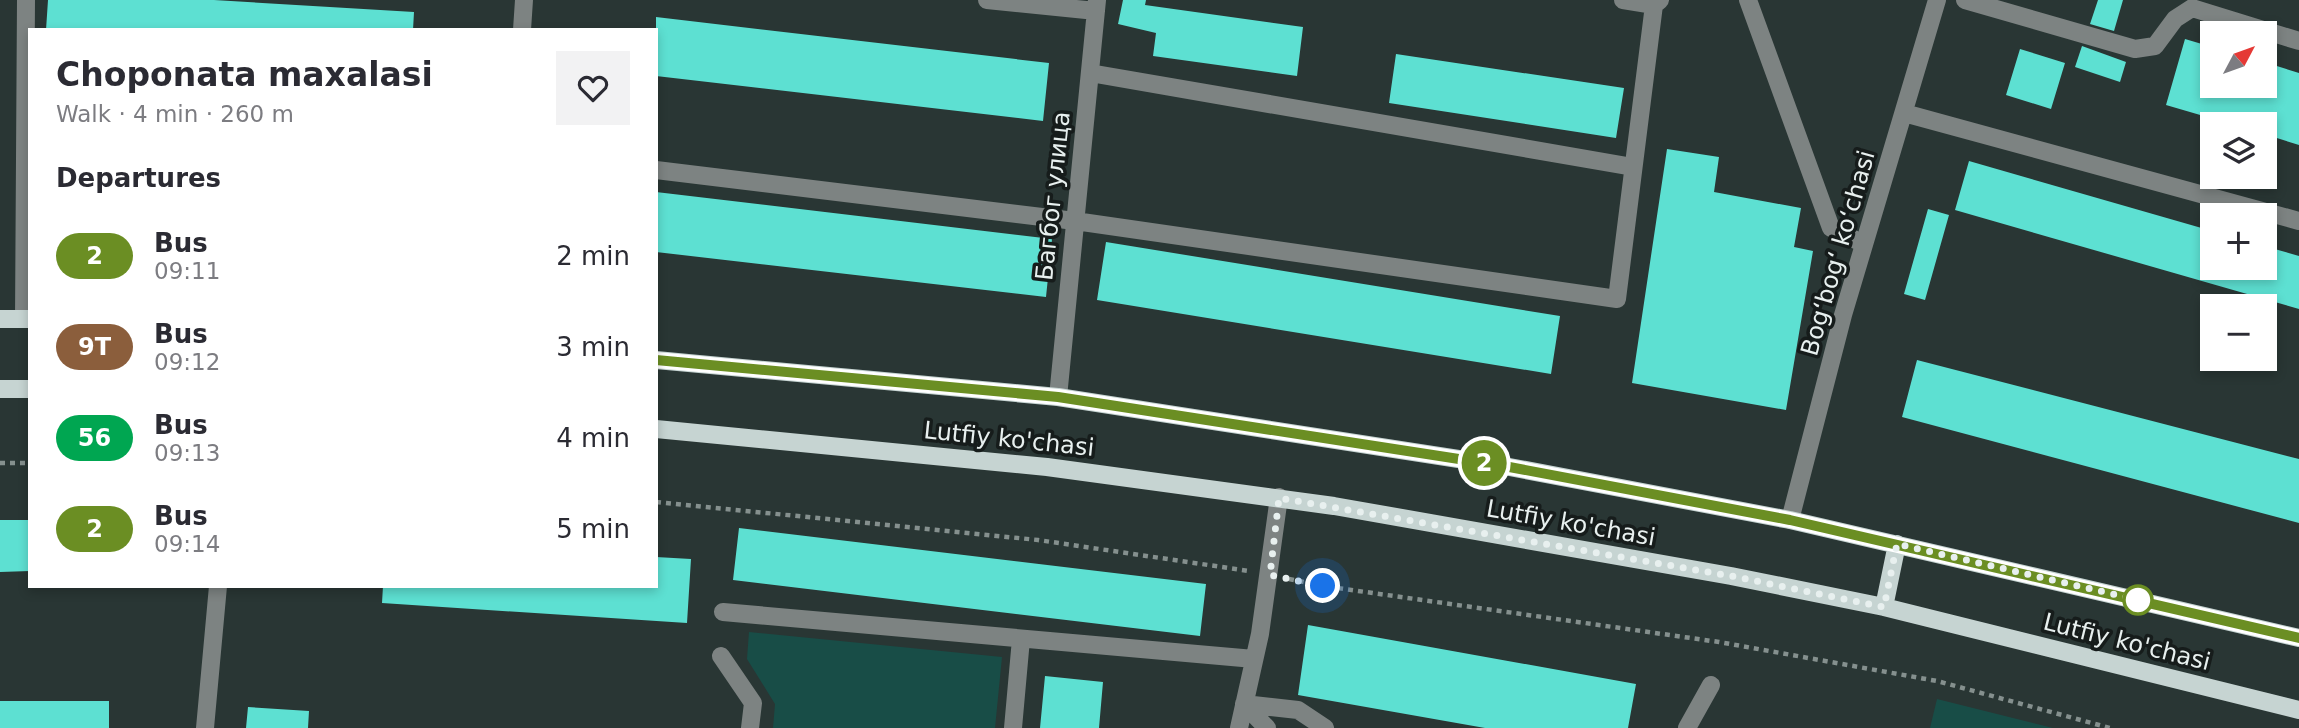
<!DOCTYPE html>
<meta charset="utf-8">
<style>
:root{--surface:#fff;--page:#f2f2f3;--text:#2b2b33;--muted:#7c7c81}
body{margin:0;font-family:"DejaVu Sans",sans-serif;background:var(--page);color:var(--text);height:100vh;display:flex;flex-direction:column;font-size:26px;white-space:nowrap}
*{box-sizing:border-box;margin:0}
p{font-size:23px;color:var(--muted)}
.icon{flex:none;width:38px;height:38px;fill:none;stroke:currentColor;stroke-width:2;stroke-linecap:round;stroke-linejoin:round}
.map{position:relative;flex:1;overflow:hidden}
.side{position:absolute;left:28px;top:28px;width:630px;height:560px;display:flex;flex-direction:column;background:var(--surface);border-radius:0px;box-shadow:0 4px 10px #0003}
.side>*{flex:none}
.badge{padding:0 14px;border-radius:23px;font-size:24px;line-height:46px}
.needle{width:46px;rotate:49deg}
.controls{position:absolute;left:2200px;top:21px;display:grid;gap:14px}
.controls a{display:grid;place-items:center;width:77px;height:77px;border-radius:0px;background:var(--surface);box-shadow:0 4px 10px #0003;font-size:35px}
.you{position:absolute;width:35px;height:35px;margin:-18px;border:5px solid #fff;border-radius:50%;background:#1a73e8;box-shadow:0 0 0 10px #1a73e833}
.map>.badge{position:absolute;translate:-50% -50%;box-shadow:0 0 0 4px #fff}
h2{padding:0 28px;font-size:26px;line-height:63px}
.round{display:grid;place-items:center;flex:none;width:74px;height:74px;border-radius:0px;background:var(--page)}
.headline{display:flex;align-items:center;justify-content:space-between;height:119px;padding:0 28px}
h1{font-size:33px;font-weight:800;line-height:52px}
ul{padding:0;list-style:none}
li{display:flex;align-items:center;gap:21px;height:91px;padding:0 28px}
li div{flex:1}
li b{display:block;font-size:26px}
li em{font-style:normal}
li .badge{min-width:77px;font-weight:700;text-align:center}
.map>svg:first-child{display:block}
</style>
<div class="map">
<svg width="2299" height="728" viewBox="0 0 2299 728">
<rect width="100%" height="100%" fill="#293634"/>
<path fill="#184d47" d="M749,632L1002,657L995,728H773L775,704L747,659Z
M1937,699L2053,728H1930Z"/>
<path fill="#5de0d2" d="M48,0H214L414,12L413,30H46Z
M1123,0H1146L1145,5L1303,27L1297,76L1153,56L1156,33L1118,24Z
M2098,0H2123L2114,31L2090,24Z
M656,17L1049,63L1043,121L656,76Z
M2185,39L2212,47V86H2264V62L2299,73V145L2264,134V124H2231L2166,105Z
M2082,46L2126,62L2120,82L2075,67Z
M2020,49L2065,63L2051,109L2006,95Z
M1396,54L1624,88L1616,138L1389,103Z
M1667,149L1719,157L1714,192L1801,208L1794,247L1813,251L1786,410L1632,383Z
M1969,161L2212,231V268H2264V246L2299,256V309L1955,210Z
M656,192L1052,239L1046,297L656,252Z
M1928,209L1949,215L1925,300L1904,294Z
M1106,242L1560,316L1551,374L1097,300Z
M1917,360L2299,459V523L1902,417Z
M0,520H30V571L0,572Z
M739,528L1206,584L1200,636L733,580Z
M656,557L691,559L687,623L382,603L383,586H656Z
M1308,625L1636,684L1628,728H1485L1298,695Z
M1045,676L1103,682L1099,728H1040Z
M0,701H109V728H0Z
M248,707L309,711L308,728H246Z"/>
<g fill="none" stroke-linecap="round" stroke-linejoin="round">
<path stroke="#85908e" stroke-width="4.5" stroke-dasharray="5 5" stroke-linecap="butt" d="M0,463H30
M656,502L1038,540L1249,571
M1289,579L1323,586L1719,642L1937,681L2110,728"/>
<path stroke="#7d8382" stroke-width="18" d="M987,0L1096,11
M1623,0L1654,5
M1748,0L1831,228L1864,244
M1965,0L2135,49L2155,46L2175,19L2192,8L2299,41
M522,30L524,0
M1090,73L1633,167
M1904,113L2299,221
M656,170L1075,221L1617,299L1654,5L1660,0
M24,319L26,0
M1058,397L1097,0
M1790,520L1843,315L1937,0
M723,612L1254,659
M721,656L753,703L750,728
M1244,704L1298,710L1325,728
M1244,704L1267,728
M205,728L218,586
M1013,728L1021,639
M1239,728L1260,634L1279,497
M1687,728L1711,685"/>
<path stroke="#c6d4d2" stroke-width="18" d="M0,319H30
M656,360L1058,397L1504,466L1790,520L2299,638
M0,389H30
M656,429L1047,467L1334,506L1731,576L1884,607L2299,710
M1884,607L1897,544"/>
</g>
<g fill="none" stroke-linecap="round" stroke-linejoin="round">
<g stroke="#fff" stroke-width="16">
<path id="line" d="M656,360L1058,397L1504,466L1790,520L2299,638"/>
</g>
<use href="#line" stroke="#6b8e23" stroke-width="10"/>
<path stroke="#e8f0ef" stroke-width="7" stroke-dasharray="0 12.6" d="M1323,586L1270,575L1279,498L1731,576L1884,607L1897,544L2143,601L2138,600"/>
</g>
<circle fill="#fff" stroke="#6b8e23" stroke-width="3.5" cx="2138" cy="600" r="14"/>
<g text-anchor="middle" stroke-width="7" stroke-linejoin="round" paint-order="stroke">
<g font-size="24" fill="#e8f0ef" stroke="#161c1b">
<text transform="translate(1053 196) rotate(-84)" y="8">Багбог улица</text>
<text transform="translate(1838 253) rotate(-74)" y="8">Bogʻbogʻ koʻchasi</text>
<text transform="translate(1009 439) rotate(6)" y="8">Lutfiy ko'chasi</text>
<text transform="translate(1571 523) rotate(10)" y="8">Lutfiy ko'chasi</text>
<text transform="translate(2127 642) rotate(14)" y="8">Lutfiy ko'chasi</text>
</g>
</g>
</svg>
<div class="controls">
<a><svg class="needle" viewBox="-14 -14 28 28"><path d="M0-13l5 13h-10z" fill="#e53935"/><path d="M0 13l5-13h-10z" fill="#7c7c81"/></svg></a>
<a><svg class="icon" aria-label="layers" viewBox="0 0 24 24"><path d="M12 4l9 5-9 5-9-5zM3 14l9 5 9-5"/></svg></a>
<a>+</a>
<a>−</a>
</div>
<div class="you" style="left:1323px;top:586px"></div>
<b class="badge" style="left:1484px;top:463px;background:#6b8e23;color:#fff">2</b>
<section class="side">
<div class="headline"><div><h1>Choponata maxalasi</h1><p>Walk · 4 min · 260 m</p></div><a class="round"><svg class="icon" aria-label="heart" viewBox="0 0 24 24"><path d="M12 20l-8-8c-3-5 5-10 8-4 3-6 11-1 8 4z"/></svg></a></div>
<h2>Departures</h2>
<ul>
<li><span class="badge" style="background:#6b8e23;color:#fff">2</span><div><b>Bus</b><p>09:11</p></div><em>2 min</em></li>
<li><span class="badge" style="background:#8b5e3c;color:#fff">9Т</span><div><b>Bus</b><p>09:12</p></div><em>3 min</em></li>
<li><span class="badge" style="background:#00a651;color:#fff">56</span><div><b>Bus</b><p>09:13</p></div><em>4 min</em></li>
<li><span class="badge" style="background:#6b8e23;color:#fff">2</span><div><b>Bus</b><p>09:14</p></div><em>5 min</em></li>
</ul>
</section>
</div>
